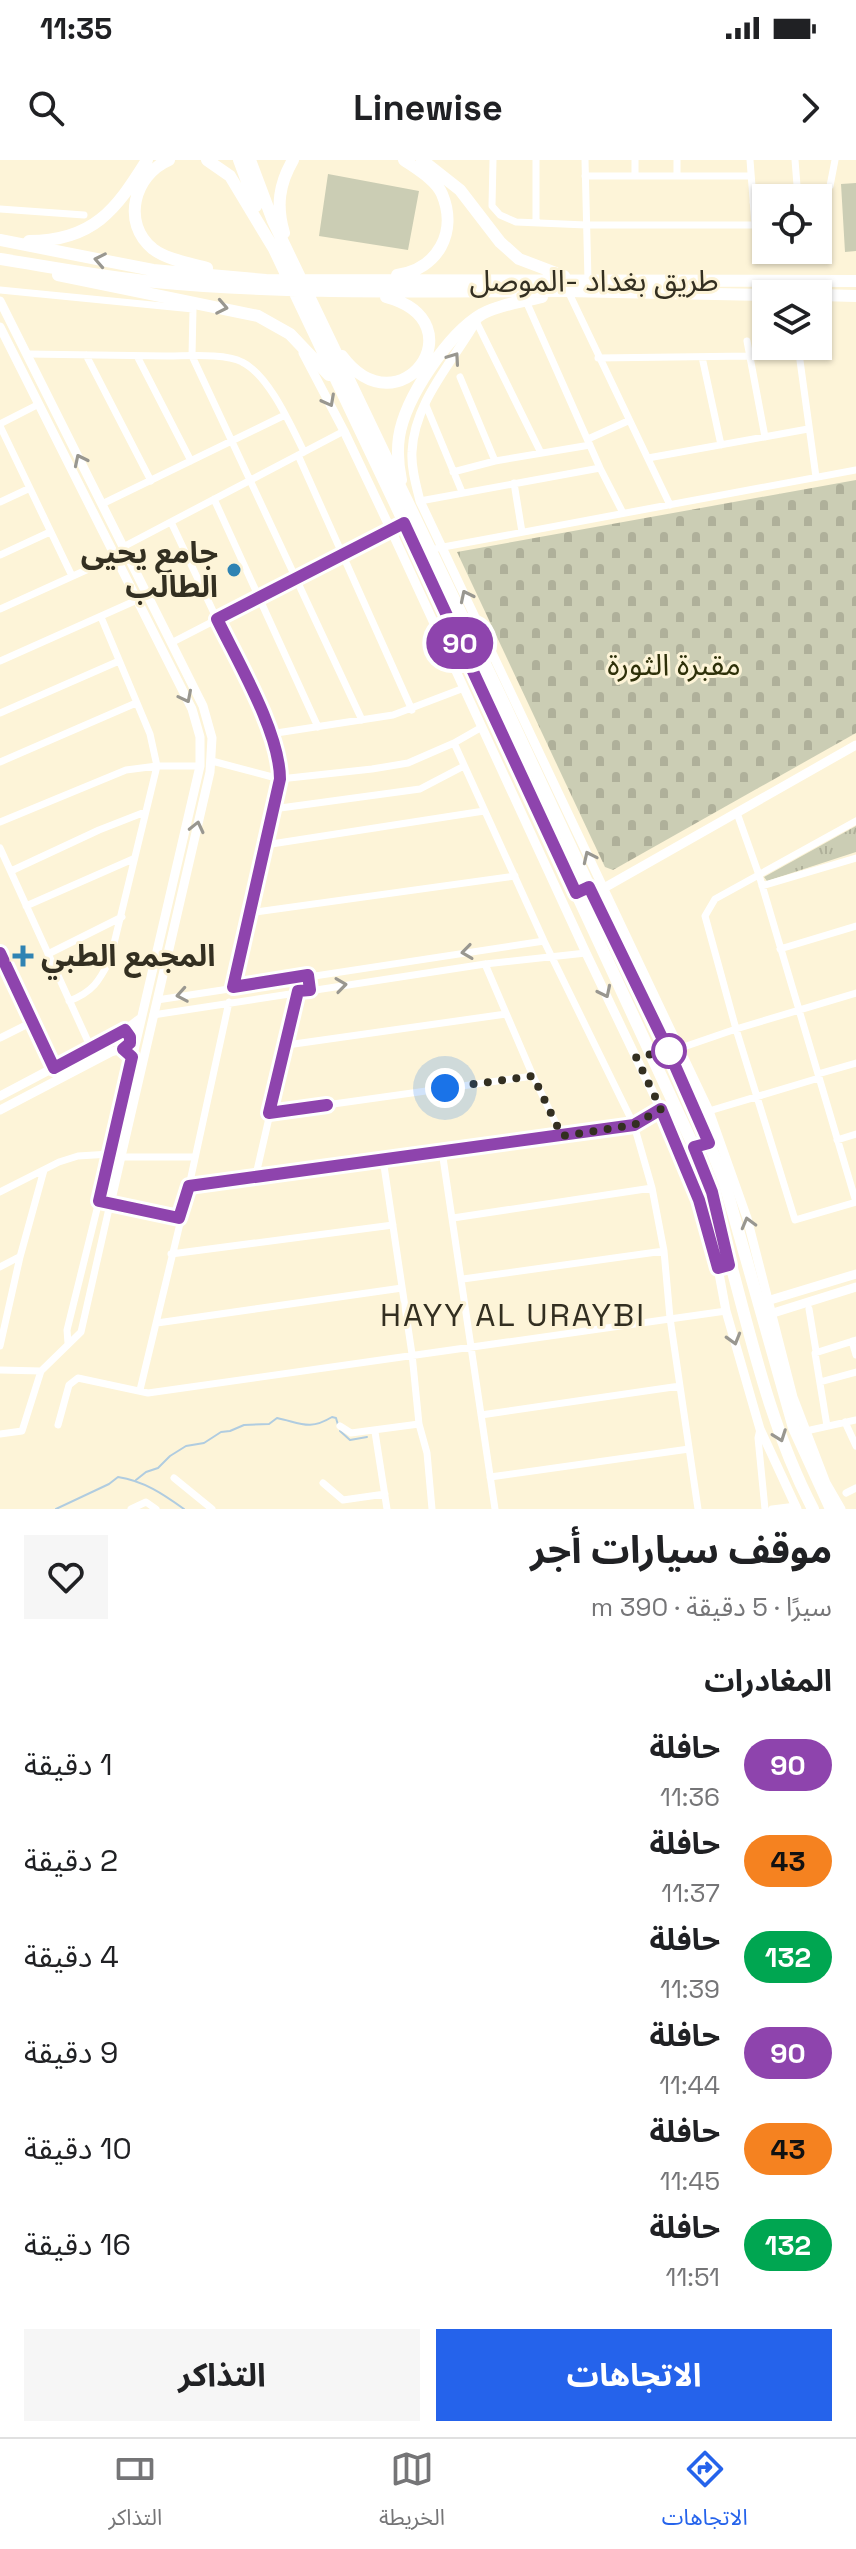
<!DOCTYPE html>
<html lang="ar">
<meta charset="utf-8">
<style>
:root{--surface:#fff;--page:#f6f6f6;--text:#202124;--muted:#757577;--line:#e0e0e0;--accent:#2563eb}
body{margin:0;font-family:"Space Grotesk","Noto Sans Arabic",sans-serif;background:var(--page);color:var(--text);direction:rtl;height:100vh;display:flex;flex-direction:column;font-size:30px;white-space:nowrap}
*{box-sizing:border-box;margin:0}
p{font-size:26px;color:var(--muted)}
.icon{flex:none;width:44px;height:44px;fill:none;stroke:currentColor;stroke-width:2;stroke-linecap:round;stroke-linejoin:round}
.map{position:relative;height:1349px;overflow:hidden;direction:ltr}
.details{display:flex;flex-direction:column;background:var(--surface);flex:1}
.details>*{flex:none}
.badge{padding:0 16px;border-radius:26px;font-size:28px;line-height:52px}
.fabs{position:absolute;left:752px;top:24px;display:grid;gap:16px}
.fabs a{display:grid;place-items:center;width:80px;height:80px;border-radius:0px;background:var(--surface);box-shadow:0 2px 6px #0004;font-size:40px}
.you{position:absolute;width:40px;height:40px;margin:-20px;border:6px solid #fff;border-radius:50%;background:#1a73e8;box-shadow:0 0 0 12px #1a73e833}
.map>.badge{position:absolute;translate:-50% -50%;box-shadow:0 0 0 4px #fff}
h2{padding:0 24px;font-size:30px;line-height:72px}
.round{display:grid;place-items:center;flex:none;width:84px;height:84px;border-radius:0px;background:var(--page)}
.overview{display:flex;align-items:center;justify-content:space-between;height:136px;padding:0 24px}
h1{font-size:38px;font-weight:700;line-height:60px}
.cta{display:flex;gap:16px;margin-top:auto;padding:16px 24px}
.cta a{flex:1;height:92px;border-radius:0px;background:var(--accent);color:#fff;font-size:32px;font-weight:700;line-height:92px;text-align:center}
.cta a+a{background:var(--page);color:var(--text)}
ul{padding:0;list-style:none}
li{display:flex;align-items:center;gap:24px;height:96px;padding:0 24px}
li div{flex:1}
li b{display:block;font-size:30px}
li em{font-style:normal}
li .badge{min-width:88px;font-weight:700;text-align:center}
.status{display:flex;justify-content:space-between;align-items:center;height:56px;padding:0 40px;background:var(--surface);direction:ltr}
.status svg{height:22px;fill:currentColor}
header{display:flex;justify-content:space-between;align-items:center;height:104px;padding:0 24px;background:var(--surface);font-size:36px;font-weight:700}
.dock{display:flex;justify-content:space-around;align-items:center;height:112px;border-top:2px solid var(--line);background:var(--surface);font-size:22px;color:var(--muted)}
.dock a{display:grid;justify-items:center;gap:4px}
.dock .on{color:var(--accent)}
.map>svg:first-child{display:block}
</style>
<div class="status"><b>11:35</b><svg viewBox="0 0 49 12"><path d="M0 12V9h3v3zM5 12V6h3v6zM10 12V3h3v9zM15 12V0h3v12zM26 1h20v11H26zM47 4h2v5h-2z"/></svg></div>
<header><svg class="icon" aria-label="forward" viewBox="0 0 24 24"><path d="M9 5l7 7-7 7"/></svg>Linewise<svg class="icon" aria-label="search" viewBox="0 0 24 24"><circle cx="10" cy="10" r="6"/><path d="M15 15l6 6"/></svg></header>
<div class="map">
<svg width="856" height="1349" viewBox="0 0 856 1349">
<defs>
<pattern id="cemetery-stones" width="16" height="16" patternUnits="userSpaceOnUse" patternTransform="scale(2)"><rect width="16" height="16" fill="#cbcdb4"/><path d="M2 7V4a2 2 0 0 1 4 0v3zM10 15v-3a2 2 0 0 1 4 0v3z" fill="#afb09a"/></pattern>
<pattern id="park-tufts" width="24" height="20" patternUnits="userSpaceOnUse" patternTransform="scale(2)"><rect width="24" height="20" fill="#cbcdb4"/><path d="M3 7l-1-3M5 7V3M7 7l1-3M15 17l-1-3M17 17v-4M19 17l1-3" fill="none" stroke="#afb09a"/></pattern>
</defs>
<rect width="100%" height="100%" fill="#fdf4d8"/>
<path fill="url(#cemetery-stones)" d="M856,320V573L613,710L605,707L457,392Z"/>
<path fill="url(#park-tufts)" d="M856,666V692L767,721L764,717Z"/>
<path fill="#cbcdb4" d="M328,14L419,31L408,90L319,76Z
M856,23V91L845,92L841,24Z"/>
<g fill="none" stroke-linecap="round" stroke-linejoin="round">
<path stroke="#b0cce0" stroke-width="2" d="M340,1271L350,1280L367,1277
M136,1320L146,1312L158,1308L170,1296L186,1286L204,1283L221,1272L230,1271L244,1265L269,1264L277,1258C301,1263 309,1271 332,1257L336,1258L338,1265
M56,1349L109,1324L118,1317C144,1321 163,1334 184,1349"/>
<path stroke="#fff" stroke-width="7" d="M493,0L492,46L500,55L516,62L586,65H755L750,0
M536,0V62
M585,0L588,120
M635,0V14
M795,0L798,38
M677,15V0
M585,16H751
M818,39L830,26L835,0
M753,42L766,43
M0,49L84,55
M0,130L193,149L192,196L362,560
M568,131L670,345
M526,141L600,308L623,353
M476,161L541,293
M747,181L765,277
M798,186L816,317
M27,194C75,195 122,195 169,196C188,196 225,193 242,202C269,215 291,266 304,292
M86,195L151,321
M137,196L191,301
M702,197L721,285
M598,198L750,196
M460,217L495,301
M425,243L462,332
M0,264L39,244
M0,266L72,416
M588,279L628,261
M298,295L412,550
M648,298L808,269
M453,312L495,301L590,285
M514,323L522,372
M214,339L318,567
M420,341L600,308
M0,342L28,329
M102,344L285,255
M171,362L263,557L280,606V619L233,827
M123,387L344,271
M438,388L856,310
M0,395L50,372
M0,449L115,397
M171,483L404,363
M0,501L137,440
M0,553L119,501
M270,574L393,555L464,528
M454,583L544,781L634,965L652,1028L664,1091L670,1158L698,1349
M212,601L280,619L372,609L408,603L454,583L482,567
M0,602L136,543
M273,649L420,629L464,606
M737,653L759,715L856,1042L795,1060L736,869L705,756L715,739L856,661
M0,662L126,610L157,606H200
M265,685L484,651
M0,688L91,888
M11,711L99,670L145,652
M762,726L856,698
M26,746L133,699
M249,753L515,716
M780,789L856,766
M0,793L54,908
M48,794L122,757
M485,804L533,916L562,976
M157,840L544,781
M69,841C93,832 99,821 110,800L157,606L150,574L101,457
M153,855L485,804L586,793
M0,878L32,862
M287,885L506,854
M669,892L736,869L856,833
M818,914L856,903
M709,951L819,918
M269,953L533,916
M837,980L856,974
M442,991L495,1349
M120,997H195
M383,999L412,1194L419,1264L427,1293L432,1349
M255,1019L298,831
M189,1026L634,965L661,949
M0,1032L59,1002L78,996L110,994
M453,1058L652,1028
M171,1094L393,1065
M0,1107L19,1097
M463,1119L664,1091
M809,1149L816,1191
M157,1163L402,1128
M852,1181L856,1195
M68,1183L67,1170L99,1041
M0,1186L20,1097L44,1010
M0,1210L41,1211
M820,1222L856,1212
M140,1230L189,1026L229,842
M481,1255L680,1226
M845,1262L856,1286
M58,1265L69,1225L78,1218L148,1233L726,1151
M340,1266L351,1273L419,1264
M827,1266L815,1193L856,1180
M760,1269L758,1278L765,1349
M806,1271L856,1260
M375,1272L387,1349
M0,1274L22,1271L41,1211L81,1172L110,1044L179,1058
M490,1317L689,1289
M174,1318L212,1349
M323,1323L343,1340L385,1334
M846,1333L856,1328
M131,1349L146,1342L156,1349
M772,1349L796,1346"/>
<path stroke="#fff" stroke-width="9" d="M0,141L203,546L212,578L210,612L110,1044L99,1041L200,606V577L192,549L0,167
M478,158C454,201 414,241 412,292C411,308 416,325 420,341L709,951L747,1058L793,1237L826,1323L841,1349
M303,193L344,271L391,370L586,793L676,981L699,1040L718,1108L726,1151L760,1269L797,1349
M604,728L856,585
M0,936L125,870L141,858
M0,950L111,892L123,889L132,897
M767,1141L856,1114
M770,1154L856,1127"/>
<path stroke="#fff" stroke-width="12" d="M169,0C134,15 121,63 153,89C168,100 189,103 207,108
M207,0L230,16L274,89L418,392L694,987C740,1106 753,1234 813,1349
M239,0L256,46
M250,0L273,61L499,533L709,983L725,1024L794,1268L831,1349
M422,0L460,30L500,82L519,99L564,116
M284,73C276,46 279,24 293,0
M0,80L153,110L266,120L856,121
M29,81C93,81 116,50 147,0
M0,99C51,107 103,117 155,122C292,135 429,131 566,131C633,132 699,134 766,135
M58,115L258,156L290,174L329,215
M397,115C438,109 458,72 442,34C436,20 417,9 404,0
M818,135L856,136
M342,196C400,273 480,162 386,137
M401,320C398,306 397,291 399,277C405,238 448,174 482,154C501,144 522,142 542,137"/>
</g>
<defs><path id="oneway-chevron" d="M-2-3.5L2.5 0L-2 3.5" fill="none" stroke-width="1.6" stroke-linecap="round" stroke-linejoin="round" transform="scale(2)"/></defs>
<g stroke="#999790">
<use href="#oneway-chevron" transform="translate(100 100) rotate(-169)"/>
<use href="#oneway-chevron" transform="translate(222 147) rotate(11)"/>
<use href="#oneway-chevron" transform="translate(454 198) rotate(-55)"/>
<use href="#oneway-chevron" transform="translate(329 241) rotate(62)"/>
<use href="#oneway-chevron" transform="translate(80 300) rotate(-116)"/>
<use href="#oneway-chevron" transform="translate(466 436) rotate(-116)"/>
<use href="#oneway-chevron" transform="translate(186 537) rotate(63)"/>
<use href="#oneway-chevron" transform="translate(197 667) rotate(-77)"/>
<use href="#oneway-chevron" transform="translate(589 697) rotate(-115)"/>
<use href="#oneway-chevron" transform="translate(467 792) rotate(172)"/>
<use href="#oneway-chevron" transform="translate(341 825) rotate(-8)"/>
<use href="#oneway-chevron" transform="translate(605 832) rotate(64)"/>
<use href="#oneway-chevron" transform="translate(182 835) rotate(170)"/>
<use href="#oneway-chevron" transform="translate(748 1063) rotate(-105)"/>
<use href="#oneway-chevron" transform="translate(734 1179) rotate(74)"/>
<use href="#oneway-chevron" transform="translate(780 1276) rotate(70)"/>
</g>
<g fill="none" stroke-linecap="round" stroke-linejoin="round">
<g stroke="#fff" stroke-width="18">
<path id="line" d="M0,793L54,908L125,870L130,877V883L123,889L132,897L99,1041L179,1058L189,1026L634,965L661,949L699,1040L718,1108L729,1105L712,1032L694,987L709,983L669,892L589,727L576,733L404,363L217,459C238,502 280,573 280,619L233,827L308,815L310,830L298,831L269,953L327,945"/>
</g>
<use href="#line" stroke="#8e44ad" stroke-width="12"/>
<path stroke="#332f21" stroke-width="8" stroke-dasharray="0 14.4" d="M445,928L533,916L562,976L634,965L661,949L636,897L669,891"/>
</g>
<g fill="#2f83b3" stroke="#fdf4d8" stroke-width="3">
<circle cx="234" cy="410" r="8"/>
<path d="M19 784h8v8h8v8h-8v8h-8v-8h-8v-8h8z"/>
</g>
<circle fill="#fff" stroke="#8e44ad" stroke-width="4" cx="669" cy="891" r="16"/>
<g text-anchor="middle" stroke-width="6" stroke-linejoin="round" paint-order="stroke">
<g font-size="30" fill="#332f21" stroke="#fdf4d8">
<text x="594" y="131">طريق بغداد -الموصل</text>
</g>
<g font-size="30" font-weight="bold" fill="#332f21" stroke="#fdf4d8" text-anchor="end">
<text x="218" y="403">جامع يحيى<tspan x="218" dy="34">الطالب</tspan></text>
<text x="41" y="806" text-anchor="start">المجمع الطبي</text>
</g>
<g font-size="30" fill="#2e3009" stroke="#fdf4d8">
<text x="674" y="515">مقبرة الثورة</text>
</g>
<g font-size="32" letter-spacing="2" fill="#332f21" stroke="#fdf4d8">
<text x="513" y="1166">HAYY AL URAYBI</text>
</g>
</g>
</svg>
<div class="fabs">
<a><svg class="icon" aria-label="locate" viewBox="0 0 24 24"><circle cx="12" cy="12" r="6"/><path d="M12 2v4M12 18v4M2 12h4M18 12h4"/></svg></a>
<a><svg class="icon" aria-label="layers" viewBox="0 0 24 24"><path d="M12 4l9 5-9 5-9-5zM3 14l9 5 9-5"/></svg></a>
</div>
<div class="you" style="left:445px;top:928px"></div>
<b class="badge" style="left:460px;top:483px;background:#8e44ad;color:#fff">90</b>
</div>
<section class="details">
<div class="overview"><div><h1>موقف سيارات أجر</h1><p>سيرًا · 5 دقيقة · 390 m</p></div><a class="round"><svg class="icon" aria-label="heart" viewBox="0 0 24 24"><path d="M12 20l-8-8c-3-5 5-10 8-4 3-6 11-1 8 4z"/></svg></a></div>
<h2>المغادرات</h2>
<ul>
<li><span class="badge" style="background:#8e44ad;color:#fff">90</span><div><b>حافلة</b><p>11:36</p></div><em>1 دقيقة</em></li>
<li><span class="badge" style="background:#f58220;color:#111">43</span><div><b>حافلة</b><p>11:37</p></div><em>2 دقيقة</em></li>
<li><span class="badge" style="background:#00a651;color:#fff">132</span><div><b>حافلة</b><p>11:39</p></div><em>4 دقيقة</em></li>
<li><span class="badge" style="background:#8e44ad;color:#fff">90</span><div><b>حافلة</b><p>11:44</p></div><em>9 دقيقة</em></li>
<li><span class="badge" style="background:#f58220;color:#111">43</span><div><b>حافلة</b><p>11:45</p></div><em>10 دقيقة</em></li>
<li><span class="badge" style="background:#00a651;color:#fff">132</span><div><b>حافلة</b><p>11:51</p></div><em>16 دقيقة</em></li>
</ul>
<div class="cta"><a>الاتجاهات</a><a>التذاكر</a></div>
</section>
<nav class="dock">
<a class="on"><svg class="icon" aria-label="directions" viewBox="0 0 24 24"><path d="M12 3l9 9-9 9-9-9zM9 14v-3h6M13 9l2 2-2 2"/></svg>الاتجاهات</a>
<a><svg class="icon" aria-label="map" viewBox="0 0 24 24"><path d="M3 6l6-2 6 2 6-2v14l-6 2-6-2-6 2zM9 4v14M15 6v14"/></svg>الخريطة</a>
<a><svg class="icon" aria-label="tickets" viewBox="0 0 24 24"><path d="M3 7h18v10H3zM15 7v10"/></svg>التذاكر</a>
</nav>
